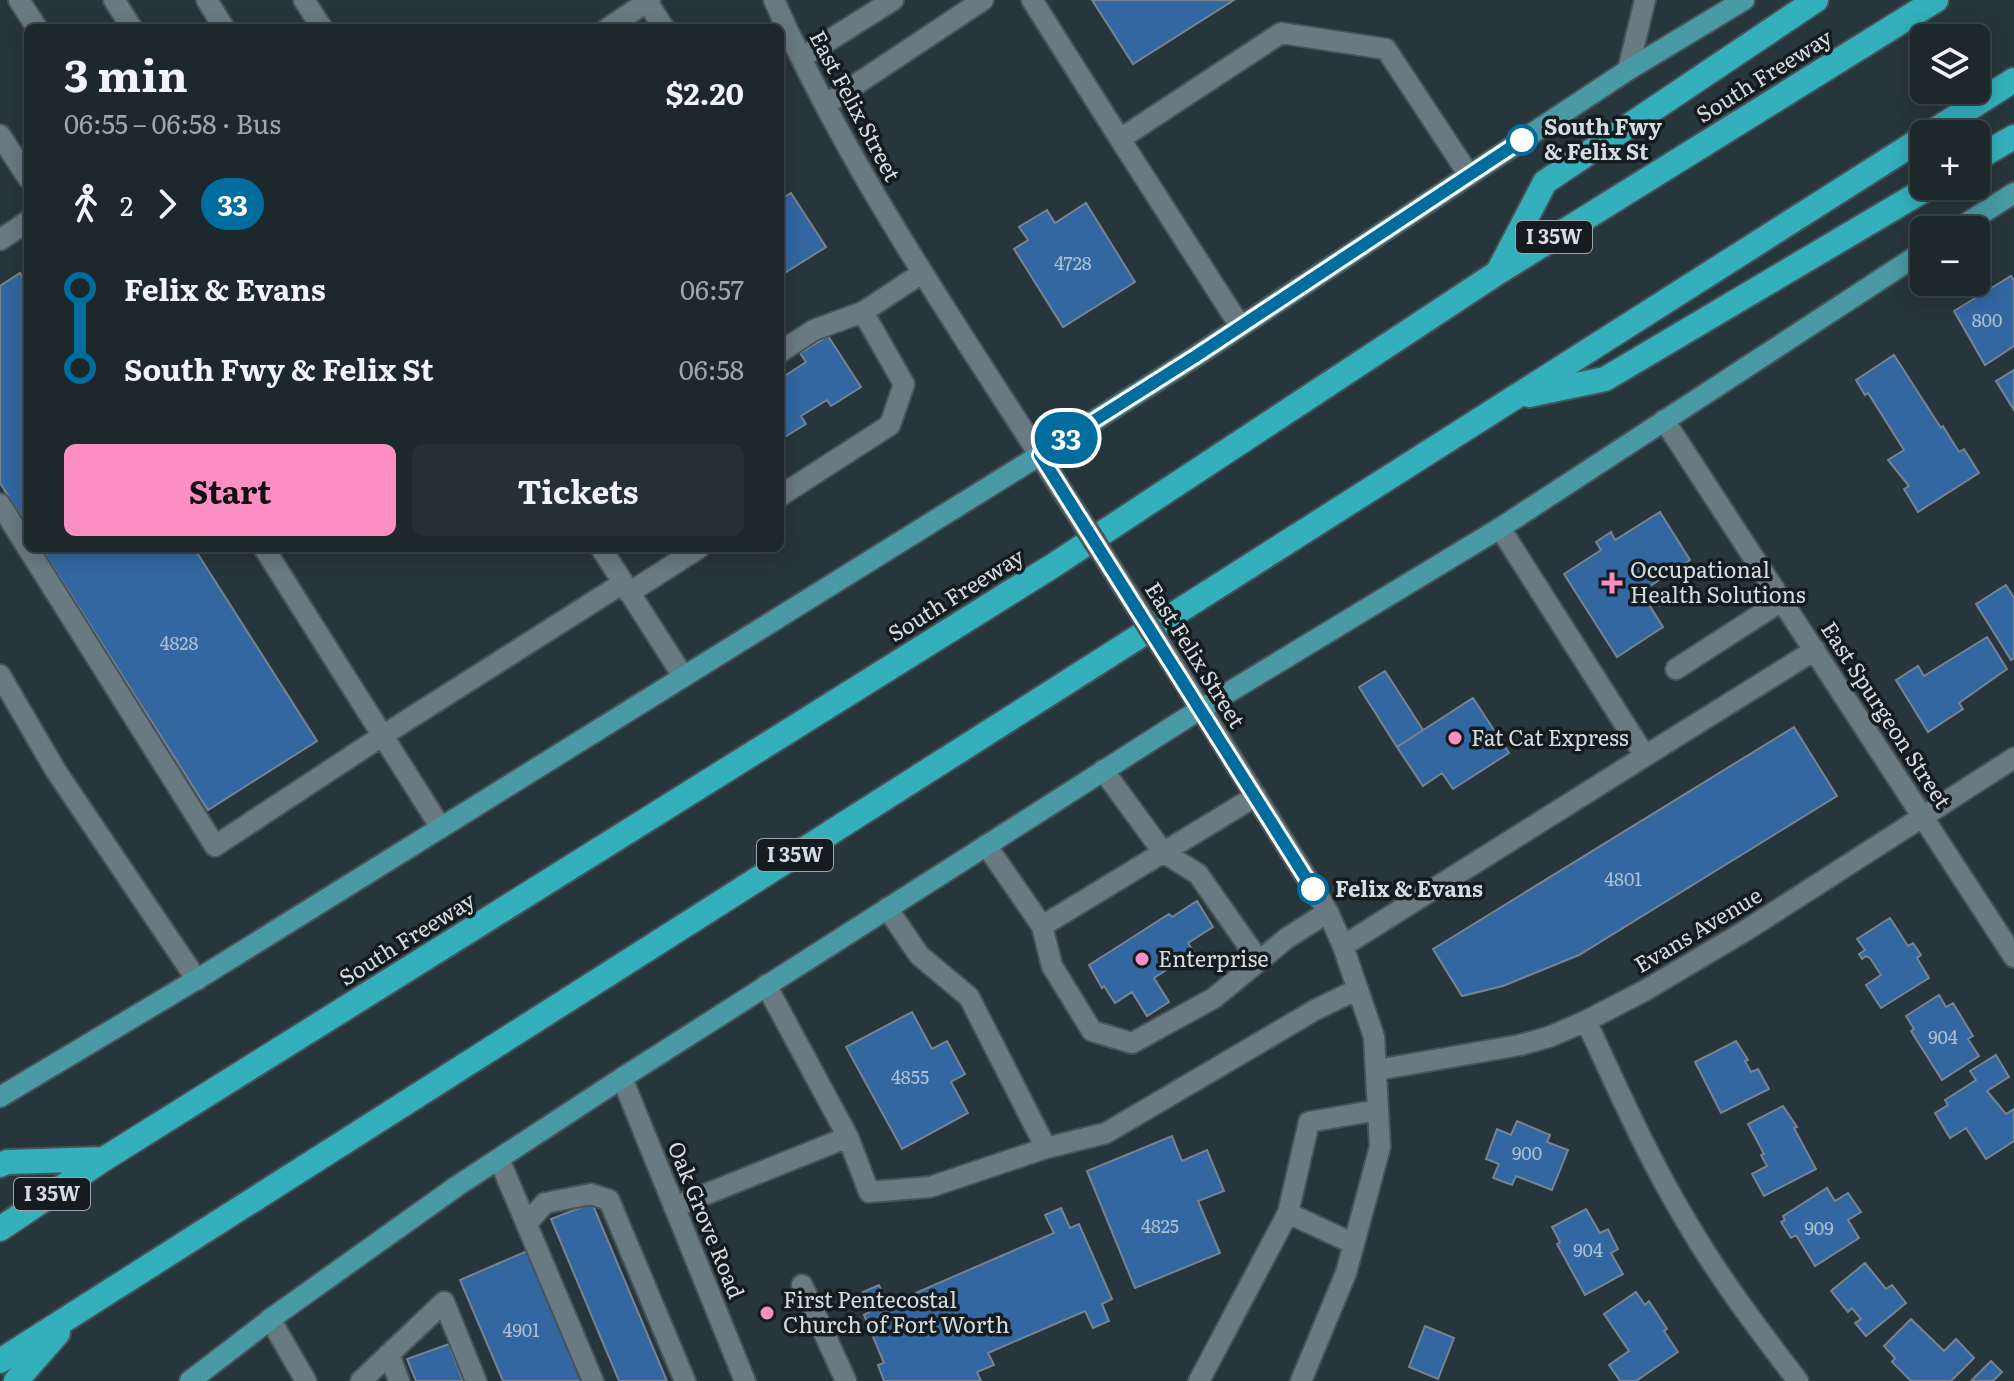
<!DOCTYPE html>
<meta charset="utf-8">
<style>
:root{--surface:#1d282d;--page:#253035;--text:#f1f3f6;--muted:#a0a6aa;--line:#3b4449;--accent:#fb8fc4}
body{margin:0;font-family:Literata,serif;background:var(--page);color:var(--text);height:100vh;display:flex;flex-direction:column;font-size:30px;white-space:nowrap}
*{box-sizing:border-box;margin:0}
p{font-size:26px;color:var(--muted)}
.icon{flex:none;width:44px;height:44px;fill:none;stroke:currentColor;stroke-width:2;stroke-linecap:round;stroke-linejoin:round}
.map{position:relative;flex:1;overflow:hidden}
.sheet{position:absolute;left:24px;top:24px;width:760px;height:528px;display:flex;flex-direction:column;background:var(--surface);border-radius:12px;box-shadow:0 4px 20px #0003,0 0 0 2px var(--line)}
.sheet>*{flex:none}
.badge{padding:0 16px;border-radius:26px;font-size:28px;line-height:52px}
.fabs{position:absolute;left:1910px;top:24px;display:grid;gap:16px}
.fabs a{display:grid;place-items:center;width:80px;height:80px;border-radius:12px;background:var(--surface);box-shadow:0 4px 20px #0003,0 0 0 2px var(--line);font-size:40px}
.map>.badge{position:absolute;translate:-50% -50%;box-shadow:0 0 0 4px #fff}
.legs{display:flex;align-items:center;gap:12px;height:88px;padding:0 40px;font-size:26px}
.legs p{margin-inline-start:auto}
.summary{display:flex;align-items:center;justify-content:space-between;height:136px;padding:0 40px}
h1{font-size:44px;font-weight:700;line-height:60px}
.primary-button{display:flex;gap:16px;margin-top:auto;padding:16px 40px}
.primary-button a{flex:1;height:92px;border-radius:12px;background:var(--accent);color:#111;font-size:32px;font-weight:700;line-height:92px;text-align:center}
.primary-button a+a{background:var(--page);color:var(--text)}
ul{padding:0 40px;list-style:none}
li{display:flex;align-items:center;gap:28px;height:80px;font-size:30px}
li i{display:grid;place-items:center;width:12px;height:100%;margin:0 10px;background:currentColor}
li i::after{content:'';width:20px;height:20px;margin:-10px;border:6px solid;border-radius:50%;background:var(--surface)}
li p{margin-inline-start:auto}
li:first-child i{background:linear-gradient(#0000 50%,currentColor 0)}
li:last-child i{background:linear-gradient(currentColor 50%,#0000 0)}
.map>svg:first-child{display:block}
</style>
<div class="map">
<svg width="2014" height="1381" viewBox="0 0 2014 1381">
<rect width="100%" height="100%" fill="#27353c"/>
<path fill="#3267a1" stroke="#78838f" stroke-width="2" d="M1092,0H1234L1133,64Z
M791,193L826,247L780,276V200Z
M1086,203L1135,282L1063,327L1014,249L1028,240L1019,227L1022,225L1047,210L1055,223Z
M20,273L28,286V527L0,483V286Z
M2011,276L2014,281V346L1985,365L1954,311Z
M828,336L861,387L831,406L827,400L801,416L806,424L780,440V379L806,362L800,353Z
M1894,355L1941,428L1943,426L1959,452L1964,449L1979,473L1918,512L1904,489L1909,486L1888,460L1904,450L1868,393L1865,395L1856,380Z
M2014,370V410L1996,381Z
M1660,512L1690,560L1641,592L1663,627L1617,657L1564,574L1601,550L1596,542L1611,532L1615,540Z
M41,548H194L317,741L208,810Z
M2006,585L2014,598V658L2011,660L1976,604Z
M1987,637L2007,669L1959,703L1963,709L1928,732L1896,680L1918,666L1924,676Z
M1385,671L1423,730L1397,747L1359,687Z
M1473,698L1509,753L1453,789L1442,773L1423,786L1397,747Z
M1794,727L1837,796L1579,955L1503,986L1462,996L1433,949Z
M1197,901L1213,927L1188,943L1194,952L1154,978L1169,1002L1147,1016L1132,992L1115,1003L1104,986L1102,988L1089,965L1169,914L1172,917Z
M1890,918L1908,946L1913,943L1921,955L1917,958L1929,978L1881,1008L1866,985L1881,975L1870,958L1866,956L1862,959L1859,954L1865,950L1857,939Z
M1939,995L1946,1007L1953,1003L1973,1036L1968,1039L1979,1056L1942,1080L1911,1031L1914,1029L1906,1016Z
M912,1012L932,1049L947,1041L965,1074L951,1082L968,1113L902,1149L846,1047Z
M1736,1041L1748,1060L1745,1061L1751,1072L1758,1069L1769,1089L1721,1113L1695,1062Z
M1996,1055L2009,1077L1987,1091L2006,1114L2014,1109V1141L1986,1159L1966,1128L1950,1138L1935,1113L1948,1105L1945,1100L1976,1080L1970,1071Z
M1783,1106L1797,1127L1794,1128L1816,1169L1764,1196L1752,1174L1767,1166L1761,1155L1764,1154L1748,1124Z
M1517,1121L1550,1135L1547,1142L1568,1150L1552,1190L1516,1176L1512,1185L1493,1178L1499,1164L1486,1159L1497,1129L1511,1135Z
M1172,1136L1182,1161L1207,1150L1224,1191L1198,1201L1220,1253L1135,1288L1087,1171Z
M1827,1188L1835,1201L1848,1193L1861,1212L1848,1220L1859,1238L1815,1266L1796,1235L1791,1238L1781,1222L1785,1220L1783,1216Z
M592,1203L667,1381H619L551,1219Z
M1061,1208L1070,1228L1079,1224L1112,1299L1102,1304L1109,1321L1093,1328L1085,1311L988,1353L994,1365L977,1372L981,1381H884L878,1365L884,1363L864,1315L871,1311L863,1292L879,1285L888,1305L1054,1233L1045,1215Z
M1586,1209L1600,1233L1608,1229L1618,1249L1611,1253L1623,1274L1585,1295L1557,1244L1560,1242L1552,1227Z
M527,1251L582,1381H503L460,1280Z
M1865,1263L1886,1289L1892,1285L1906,1303L1866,1336L1855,1323L1861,1319L1852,1308L1848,1312L1831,1291Z
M1636,1292L1645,1305L1649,1301L1667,1329L1664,1331L1678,1352L1636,1381H1620L1609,1365L1629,1351L1604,1314Z
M1911,1319L1944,1351L1956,1339L1974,1358L1951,1381H1911L1892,1362L1895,1358L1884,1346Z
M1425,1326L1454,1338L1438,1379L1409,1367Z
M449,1344L463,1381H416L407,1359Z
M1991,1361L2002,1372L1993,1381H1971Z"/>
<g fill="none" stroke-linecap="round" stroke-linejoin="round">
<g stroke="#465358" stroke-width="24">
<path id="minor" d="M19,0L37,28
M114,0L132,28
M207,0L224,28
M304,0L322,28
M646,0L664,28
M774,0C851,175 961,331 1063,492
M1032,0L1120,139L1281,33L1386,49L1469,175
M608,28L650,0
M801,58L893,0
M1628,70L1645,0
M825,105L983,0
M0,135L28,178
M1120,139L1240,326
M0,240L28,221
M780,352L814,330L863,312L922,273
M1664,420L2014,957
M780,496L890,425L904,384L863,312
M0,504L215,846L382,736L623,583
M1500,528L1645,756L1815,650
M264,548L441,828
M601,548L683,676
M629,593L699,548
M1676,669L1783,600
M0,675L56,771L197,980
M1184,682L1328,912L1343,946L1374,1037L1380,1147L1346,1273L1301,1381
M1103,770L1163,852L1198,874L1259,961
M986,845L1042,926L1052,966L1092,1031L1132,1043L1214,998L1287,938L1328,912
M1042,926L1256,796
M1343,946L1645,756
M1586,1021C1617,1087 1647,1156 1685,1219C1718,1276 1758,1329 1798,1381
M1377,1070L1520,1045L1549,1037L1586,1021L1644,991L1745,931L2014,758
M622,1078L745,1381
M848,1137L869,1192L930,1187L1046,1148L969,997L919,955L887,908
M1046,1148L1106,1133L1315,1010L1358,989
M499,1159L593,1381
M674,1207L848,1137L766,985
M527,1223L545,1203L591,1194L609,1200L685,1381
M1354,1244L1288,1213L1309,1122L1378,1110
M802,1285L846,1381
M270,1319L306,1381
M389,1354L399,1381
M361,1381L444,1302L476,1381
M1199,1381L1288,1213"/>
</g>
<g stroke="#465358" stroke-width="24">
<path id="major" d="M1956,230L2014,193
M0,1097L209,972L1040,455L1196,356L1628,70L1744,0
M190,1381L276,1315L457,1186L622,1078L1183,720L1500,528L1924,251"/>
</g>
<g stroke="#465358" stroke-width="28">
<path id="highway" d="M1929,134L2014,80
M1976,159L2014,137
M1499,270L1545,182L1816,0
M1529,395L1605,379L1931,186
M0,1165L7,1162L104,1159
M0,1229L104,1159L1054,565L1497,273L1936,0
M0,1361L1924,137
M16,1381L58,1333"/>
</g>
<use href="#minor" stroke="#6a7a82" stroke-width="20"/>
<use href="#major" stroke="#499aa5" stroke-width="20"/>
<use href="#highway" stroke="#33b0bc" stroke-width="24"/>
<g stroke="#465358" stroke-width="24" stroke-linecap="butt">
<path id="minor-bridge" d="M1063,492L1184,682"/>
</g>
<use href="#minor-bridge" stroke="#6a7a82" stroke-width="20"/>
</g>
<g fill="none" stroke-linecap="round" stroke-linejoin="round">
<g stroke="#fff" stroke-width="18">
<path id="line-1" d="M1313,889L1040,455L1196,356L1522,140"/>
</g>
<use href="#line-1" stroke="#006d9e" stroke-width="12"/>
</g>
<g fill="#fff" stroke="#006d9e" stroke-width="4">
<circle cx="1522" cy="140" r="14"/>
<circle cx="1313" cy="889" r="14"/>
</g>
<g fill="#fb8fc4" stroke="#151c1f" stroke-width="3">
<path d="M1608 571h8v8h8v8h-8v8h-8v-8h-8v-8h8z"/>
<circle cx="1455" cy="738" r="8"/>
<circle cx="1142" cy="959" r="8"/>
<circle cx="767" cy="1313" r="8"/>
</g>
<g text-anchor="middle" stroke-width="7" stroke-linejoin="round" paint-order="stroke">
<g font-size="18" fill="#acc0d2">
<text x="1073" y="270">4728</text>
<text x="1987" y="327">800</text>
<text x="179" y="650">4828</text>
<text x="1623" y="886">4801</text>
<text x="1943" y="1044">904</text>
<text x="910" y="1084">4855</text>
<text x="1527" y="1160">900</text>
<text x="1160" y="1233">4825</text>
<text x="1819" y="1235">909</text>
<text x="1588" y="1257">904</text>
<text x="521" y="1337">4901</text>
</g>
<g fill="#151c1f" stroke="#9ba4a8" stroke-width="2">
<rect x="1516" y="221" width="76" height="32" rx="6"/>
<rect x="757" y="839" width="76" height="32" rx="6"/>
<rect x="14" y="1178" width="76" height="32" rx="6"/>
</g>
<g font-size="20" font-weight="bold" fill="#d4dee2">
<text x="1554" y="244">I 35W</text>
<text x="795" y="862">I 35W</text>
<text x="52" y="1201">I 35W</text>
</g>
<g font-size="22" fill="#d4dee2" stroke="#151c1f">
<text transform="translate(1764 76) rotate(-32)" y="8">South Freeway</text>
<text transform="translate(855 106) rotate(62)" y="8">East Felix Street</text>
<text transform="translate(956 595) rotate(-32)" y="8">South Freeway</text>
<text transform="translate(1195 655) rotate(58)" y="8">East Felix Street</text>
<text transform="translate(1886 715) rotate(57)" y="8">East Spurgeon Street</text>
<text transform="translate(1698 930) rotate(-31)" y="8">Evans Avenue</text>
<text transform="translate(407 939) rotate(-32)" y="8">South Freeway</text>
<text transform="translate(706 1220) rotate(68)" y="8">Oak Grove Road</text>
</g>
<g font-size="22" font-weight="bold" fill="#d4dee2" stroke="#151c1f" text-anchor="start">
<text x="1544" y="135">South Fwy<tspan x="1544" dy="25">&amp; Felix St</tspan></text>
<text x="1335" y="897">Felix &amp; Evans</text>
</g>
<g font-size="22" fill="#d4dee2" stroke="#151c1f" text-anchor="start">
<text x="1630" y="578">Occupational<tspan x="1630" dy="25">Health Solutions</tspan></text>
<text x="1471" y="746">Fat Cat Express</text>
<text x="1158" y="967">Enterprise</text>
<text x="783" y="1308">First Pentecostal<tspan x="783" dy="25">Church of Fort Worth</tspan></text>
</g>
</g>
</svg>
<div class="fabs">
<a><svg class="icon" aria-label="layers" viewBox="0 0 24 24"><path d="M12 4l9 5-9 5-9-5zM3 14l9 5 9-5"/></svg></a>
<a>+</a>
<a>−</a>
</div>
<b class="badge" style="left:1066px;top:438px;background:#006d9e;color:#fff">33</b>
<section class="sheet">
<div class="summary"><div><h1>3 min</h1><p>06:55 – 06:58 · Bus</p></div><b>$2.20</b></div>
<div class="legs"><svg class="icon" aria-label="walk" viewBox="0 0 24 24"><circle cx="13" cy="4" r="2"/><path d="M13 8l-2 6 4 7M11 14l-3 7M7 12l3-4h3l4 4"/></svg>2<svg class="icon" aria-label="forward" viewBox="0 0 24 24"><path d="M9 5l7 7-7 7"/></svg><b class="badge" style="background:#006d9e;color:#fff">33</b></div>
<ul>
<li><i style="color:#006d9e"></i><b>Felix &amp; Evans</b><p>06:57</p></li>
<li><i style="color:#006d9e"></i><b>South Fwy &amp; Felix St</b><p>06:58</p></li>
</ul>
<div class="primary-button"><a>Start</a><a>Tickets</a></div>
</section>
</div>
